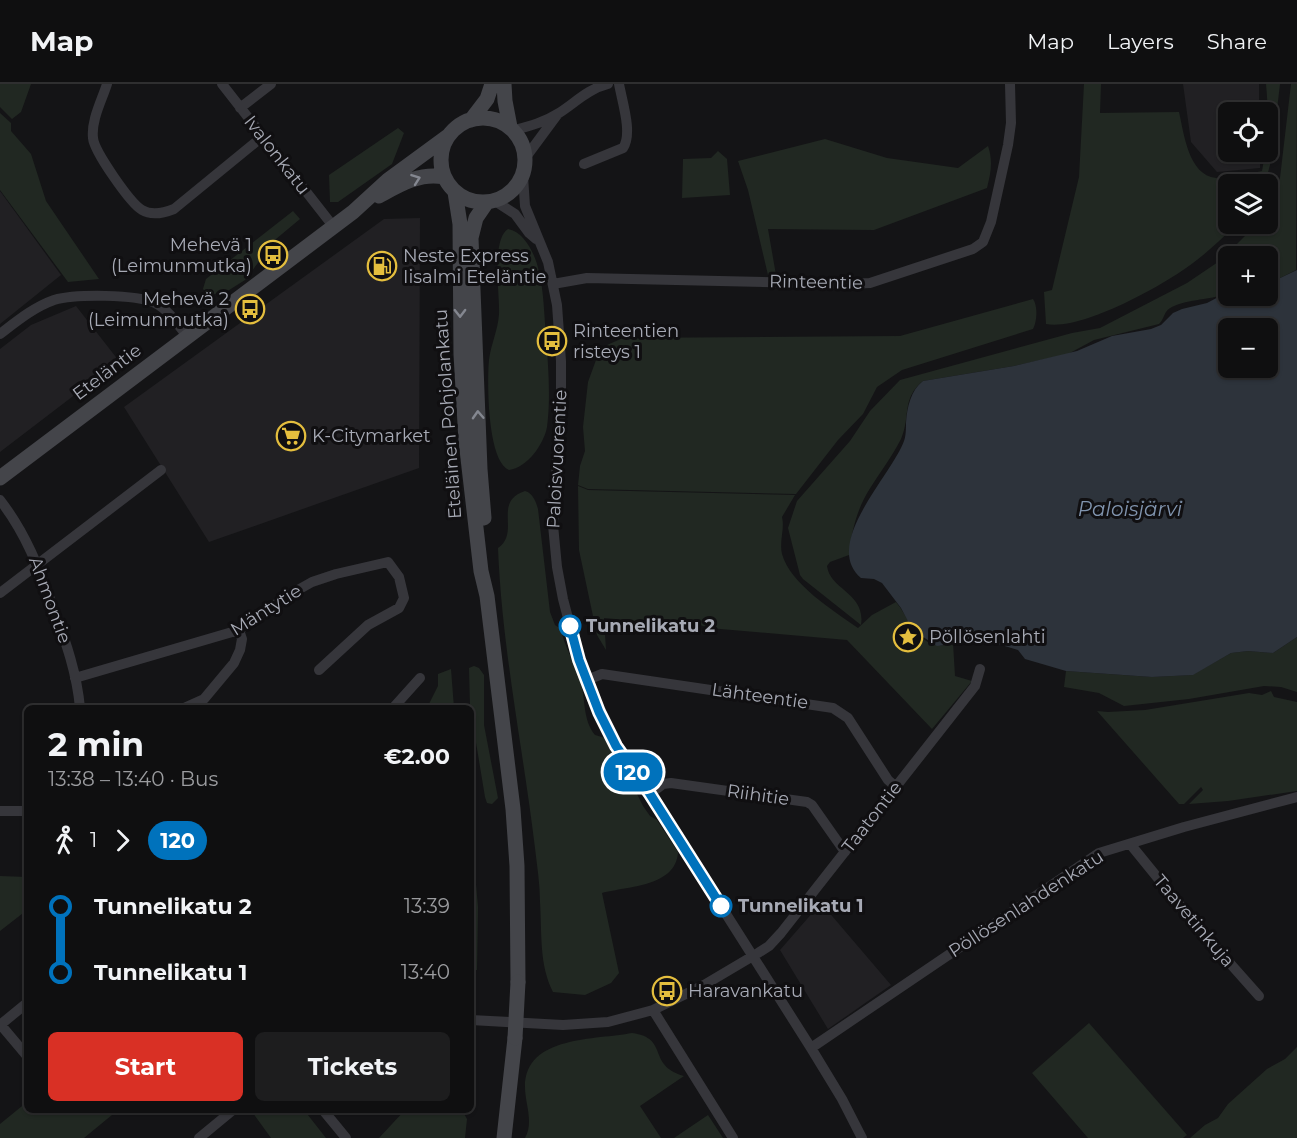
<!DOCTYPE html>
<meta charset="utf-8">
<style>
:root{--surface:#0f0f10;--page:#1d1d1e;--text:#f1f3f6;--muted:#9b9c9f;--line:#2f2f30;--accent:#d93025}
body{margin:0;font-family:Montserrat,sans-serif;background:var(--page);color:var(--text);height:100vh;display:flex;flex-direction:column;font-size:22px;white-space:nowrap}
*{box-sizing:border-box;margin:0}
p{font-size:20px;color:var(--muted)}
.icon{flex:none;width:33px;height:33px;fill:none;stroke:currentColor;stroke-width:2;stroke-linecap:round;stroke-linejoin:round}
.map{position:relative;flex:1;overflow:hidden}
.details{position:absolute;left:24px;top:621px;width:450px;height:408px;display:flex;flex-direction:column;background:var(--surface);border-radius:9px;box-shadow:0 2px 4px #0004,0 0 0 2px var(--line)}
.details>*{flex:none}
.badge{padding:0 12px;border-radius:20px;font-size:21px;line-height:39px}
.fabs{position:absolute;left:1218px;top:18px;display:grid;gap:12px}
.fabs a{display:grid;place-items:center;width:60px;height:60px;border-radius:9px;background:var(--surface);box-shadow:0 2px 4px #0004,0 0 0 2px var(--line);font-size:30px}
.map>.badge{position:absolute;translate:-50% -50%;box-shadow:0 0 0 3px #fff}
.legs{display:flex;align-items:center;gap:9px;height:66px;padding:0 24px;font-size:20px}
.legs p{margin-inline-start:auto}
.overview{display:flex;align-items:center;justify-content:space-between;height:102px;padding:0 24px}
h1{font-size:33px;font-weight:700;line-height:45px}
.cta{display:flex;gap:12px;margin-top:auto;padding:12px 24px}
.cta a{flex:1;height:69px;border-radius:9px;background:var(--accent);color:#fff;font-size:24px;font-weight:700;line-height:69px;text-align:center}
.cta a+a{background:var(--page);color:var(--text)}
ul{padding:0 24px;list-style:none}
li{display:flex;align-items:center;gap:21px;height:66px;font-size:22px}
li i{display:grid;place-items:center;width:9px;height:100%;margin:0 8px;background:currentColor}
li i::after{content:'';width:15px;height:15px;margin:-8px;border:4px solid;border-radius:50%;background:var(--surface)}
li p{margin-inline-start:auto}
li:first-child i{background:linear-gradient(#0000 50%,currentColor 0)}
li:last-child i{background:linear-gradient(currentColor 50%,#0000 0)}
header{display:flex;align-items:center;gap:36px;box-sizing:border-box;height:84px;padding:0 30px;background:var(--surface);border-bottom:2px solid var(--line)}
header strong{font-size:28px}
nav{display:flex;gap:33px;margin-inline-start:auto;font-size:21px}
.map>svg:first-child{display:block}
</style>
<header>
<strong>Map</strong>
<nav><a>Map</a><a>Layers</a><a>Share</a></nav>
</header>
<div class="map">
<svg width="1297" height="1054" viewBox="0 0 1297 1054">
<rect width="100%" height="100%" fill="#141416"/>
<path fill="#212023" d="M1183,0H1259V28H1228V68H1260V84L1217,88L1191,58Z
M0,107L61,191L0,240Z
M420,134L419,384L209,458L124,323L384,135Z
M76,222L119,277L0,368V265L31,241Z
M821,819L891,901L828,945L780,866Z"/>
<path fill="#212822" d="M0,0H31L21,28L12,35L0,23Z
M1084,0H1101L1100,29L1179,28C1184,49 1188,91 1216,94C1230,96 1248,90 1262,87C1268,58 1269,31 1266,0H1280L1271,77L1265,100H1228V140H1237L1235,142C1221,155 1208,168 1193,179C1164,201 1082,247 1046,240L1044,208L1052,206L1079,93Z
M1291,0H1297L1296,186L1278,195L1268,198V172H1228V207C1224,209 1220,211 1215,213C1203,216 1174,217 1166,228C1163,233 1163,236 1159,240L1094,256L1068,270L1014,282L923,297C901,315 911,332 901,355C892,373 880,388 869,406C857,425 851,449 849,471L830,478L827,482C830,506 866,509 861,541L803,495L800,491L788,444L797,417L850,357L870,327L900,296L1072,249L1100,244L1187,199L1221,176L1257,140H1268V125L1280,94Z
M0,29L11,39V47L31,70L46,117L99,195L68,198L0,106Z
M398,44L404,49L392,80L338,118H330L329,91Z
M825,55L887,74L958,84L988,62C993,77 991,88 987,104L874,146L768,145L776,191H768L748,106L738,77Z
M718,67L727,75L730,111L682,114L683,75L711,74Z
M293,127L300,135L276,155L245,196L226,208L208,211L203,205L206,195Z
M508,145C525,148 536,172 539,188C544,208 544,231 546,251C548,281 551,313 547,343C544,360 527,384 509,386C487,377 487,297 489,276C491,260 498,246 499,230C500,211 491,156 508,145Z
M1033,215C1038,222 1037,238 1033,245L902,286L877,303L863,330L838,356L796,410L588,405L578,401L580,382L585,367L583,343L588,298L596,276L607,261L623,254L900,252Z
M578,402L588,406L795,411L782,433C785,445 779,457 782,470C790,500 834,527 858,544L872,531L896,518C907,531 918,561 939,561C943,562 949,560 953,559L955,592L972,597L932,645L847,556L709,544L688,537L669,540L604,534L606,566L597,551L579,466Z
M525,407C533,409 536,418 538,425L550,528L555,541L561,545C564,563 575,578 580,595C586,614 582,635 595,651L605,654L610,666L629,694L643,722L650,732L657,736L678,768C676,803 628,802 602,809L619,889L611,899L585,911L553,908C539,880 542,850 540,818C540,800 537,782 535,764C523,664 502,565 498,464C521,448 492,418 525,407Z
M1297,553V608L1281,603L1264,602L1189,615L1124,622L1099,609L1064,603L1066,587L1152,593L1192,591L1231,569L1248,567L1273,569Z
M474,582L479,584L484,591V641L498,714L492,720L487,719L485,713L470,622L469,584Z
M451,585L454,624H427L438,602V590Z
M1271,607L1274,613L1297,618V707L1228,717L1189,720L1203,706L1201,703L1184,720H1179L1097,627L1108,628L1145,626L1249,609L1262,611Z
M471,743L478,823L477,886H471Z
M0,792L27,793V826L0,847Z
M1089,939L1187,1051L1183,1054H1088L1032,989Z
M632,949C670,954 646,981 684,992L640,1022L661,1054H525C534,1038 525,1020 525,1003C525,951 597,956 632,949Z
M1297,963V1054H1190L1205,1041L1218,1034L1228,1020L1267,985L1285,975Z
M27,1018V1026H118L84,1054H0V1040Z
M259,1026H304L326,1054H271L253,1029Z
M405,1026H462L467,1035L465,1054H379Z
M708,1031L723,1054H674Z"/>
<path fill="#2d333b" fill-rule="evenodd" d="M1297,186V553L1273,569L1248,567L1231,569L1193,591L1152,593L1066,587L1025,575L1018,566L978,554L965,558L937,562L917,549L909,539L901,524L882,499L874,495L861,494C821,460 892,391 904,357C906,352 906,344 906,339C907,323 911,306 923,297L1014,282L1077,267L1112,252L1151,245L1161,241L1173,229L1182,225L1207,219L1228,208V212H1268V198L1278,195ZM1228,244H1268V284H1228Z"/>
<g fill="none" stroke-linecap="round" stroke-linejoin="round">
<path stroke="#36363b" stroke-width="10" d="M107,0C102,16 91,36 93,54C94,67 130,119 142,126C152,132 164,129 174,125L262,53
M222,0L333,142
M240,24L271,0
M514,46C530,42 545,38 559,29C576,18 588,5 608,0
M526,73L557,31
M584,80L623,64C633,50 622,17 619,0
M523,92L525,122L548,178L557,221L561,277V314L553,441L557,483L563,515L579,576L599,628L616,662L650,710L811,964L842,1015L862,1054
M495,117L515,130L529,149L536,155
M553,200L587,194L849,200L870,199L973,165L983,158L991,138L1008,61L1011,39L1010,0
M0,250C17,237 34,223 54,216C75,210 136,210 155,219C169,226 178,241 187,252
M0,416C27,451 39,485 54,526C66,558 77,590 80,624
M0,509L161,386
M75,594L239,546L289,511L312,498L336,490L388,478L399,493L404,514L399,524L368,541L319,586
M587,596L602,590L833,624L848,634L888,696L895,702
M184,624L204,615L234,579L240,566L242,555L239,546
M393,624L420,594
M650,710L663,700L671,699L807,718L812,721L845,768
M0,727H27
M1131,761L1196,841L1259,912
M653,926L733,1054
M471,936L563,941L608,938L653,926L704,901L758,869L769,862L781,849L975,602L980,585
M0,940L27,972
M0,941L27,919
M811,964L1099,769L1184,743L1297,713
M323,1026L346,1054
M199,1054L233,1026"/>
<path stroke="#44454a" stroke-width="15" d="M504,0L505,17L510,43
M441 76a42 42 0 1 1 84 0a42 42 0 1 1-84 0Z
M471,36L487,15L492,0
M455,108L460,140L461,270L466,357L481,487L487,512L513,725L517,782L518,898
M379,112C399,101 420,88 444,93
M0,394L353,128L388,96L448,52
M484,434L480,385L471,154L476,134L487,118
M504,1054L515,954"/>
<path stroke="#44454a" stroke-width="15" d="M515,954L518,898"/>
</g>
<defs><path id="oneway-chevron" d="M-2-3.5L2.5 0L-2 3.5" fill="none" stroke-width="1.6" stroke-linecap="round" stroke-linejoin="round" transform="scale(1.5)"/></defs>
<g stroke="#848790">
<use href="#oneway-chevron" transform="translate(416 95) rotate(-20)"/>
<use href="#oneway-chevron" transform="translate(460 229) rotate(89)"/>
<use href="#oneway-chevron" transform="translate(478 331) rotate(-93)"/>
</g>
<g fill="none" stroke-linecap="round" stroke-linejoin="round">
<g stroke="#fff" stroke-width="14">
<path id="line-1" d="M570,542L579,576L599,628L616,662L650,710L721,822"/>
</g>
<use href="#line-1" stroke="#0072bc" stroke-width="9"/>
</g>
<defs>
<g id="bus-ring" transform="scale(1.5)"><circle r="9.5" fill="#100f11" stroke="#e4be3e" stroke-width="1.5"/><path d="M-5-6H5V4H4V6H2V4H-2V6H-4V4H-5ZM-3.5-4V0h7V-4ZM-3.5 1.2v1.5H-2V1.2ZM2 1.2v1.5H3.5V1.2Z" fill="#e4be3e"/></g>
<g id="fuel-ring" transform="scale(1.5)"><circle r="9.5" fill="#100f11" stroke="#e4be3e" stroke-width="1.5"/><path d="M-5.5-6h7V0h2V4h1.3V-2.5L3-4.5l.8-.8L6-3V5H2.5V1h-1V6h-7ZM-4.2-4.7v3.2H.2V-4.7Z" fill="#e4be3e"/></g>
<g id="supermarket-ring" transform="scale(1.5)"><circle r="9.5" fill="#100f11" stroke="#e4be3e" stroke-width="1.5"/><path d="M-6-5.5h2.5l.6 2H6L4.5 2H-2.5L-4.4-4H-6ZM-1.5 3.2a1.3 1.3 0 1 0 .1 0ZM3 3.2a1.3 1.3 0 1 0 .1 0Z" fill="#e4be3e"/></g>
<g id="sight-ring" transform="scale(1.5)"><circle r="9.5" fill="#100f11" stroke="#e4be3e" stroke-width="1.5"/><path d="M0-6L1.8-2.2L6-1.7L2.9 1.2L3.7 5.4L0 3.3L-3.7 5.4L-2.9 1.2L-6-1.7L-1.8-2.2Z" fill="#e4be3e"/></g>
</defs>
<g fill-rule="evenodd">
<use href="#bus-ring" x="273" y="171"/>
<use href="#fuel-ring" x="382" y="182"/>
<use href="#bus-ring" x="250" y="225"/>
<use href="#bus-ring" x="552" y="257"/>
<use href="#supermarket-ring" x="291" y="352"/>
<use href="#sight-ring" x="908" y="553"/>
<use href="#bus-ring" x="667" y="907"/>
</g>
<g fill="#fff" stroke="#0072bc" stroke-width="3">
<circle cx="570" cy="542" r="10"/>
<circle cx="721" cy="822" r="10"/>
</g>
<g text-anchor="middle" stroke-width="6" stroke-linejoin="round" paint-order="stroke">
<g font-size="18" fill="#a7aab5" stroke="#100f11">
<text transform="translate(277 71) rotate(52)" y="6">Ivalonkatu</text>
<text transform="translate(816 198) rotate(1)" y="6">Rinteentie</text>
<text transform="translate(107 288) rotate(-37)" y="6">Eteläntie</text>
<text transform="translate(448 330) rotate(-94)" y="6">Eteläinen Pohjolankatu</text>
<text transform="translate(557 375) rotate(-87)" y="6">Paloisvuorentie</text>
<text transform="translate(50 516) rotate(70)" y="6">Ahmontie</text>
<text transform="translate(266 526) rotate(-32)" y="6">Mäntytie</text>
<text transform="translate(760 612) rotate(8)" y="6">Lähteentie</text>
<text transform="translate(758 711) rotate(8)" y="6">Riihitie</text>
<text transform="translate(872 733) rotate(-52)" y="6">Taatontie</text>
<text transform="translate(1026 820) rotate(-33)" y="6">Pöllösenlahdenkatu</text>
<text transform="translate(1194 837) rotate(50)" y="6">Taavetinkuja</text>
</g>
<g font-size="18" fill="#a7aab5" stroke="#100f11" text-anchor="start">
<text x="252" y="167" text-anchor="end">Mehevä 1<tspan x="252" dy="21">(Leimunmutka)</tspan></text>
<text x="403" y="178">Neste Express<tspan x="403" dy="21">Iisalmi Eteläntie</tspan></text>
<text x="229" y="221" text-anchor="end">Mehevä 2<tspan x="229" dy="21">(Leimunmutka)</tspan></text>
<text x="573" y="253">Rinteentien<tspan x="573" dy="21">risteys 1</tspan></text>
<text x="312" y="358">K-Citymarket</text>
<text x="929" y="559">Pöllösenlahti</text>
<text x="688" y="913">Haravankatu</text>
</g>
<g font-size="18" font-weight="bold" fill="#a7aab5" stroke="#100f11" text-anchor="start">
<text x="586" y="548">Tunnelikatu 2</text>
<text x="738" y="828">Tunnelikatu 1</text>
</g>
<g font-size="20" font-style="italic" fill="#8094ae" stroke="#100f11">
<text x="1130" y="432">Paloisjärvi</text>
</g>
</g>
</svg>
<div class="fabs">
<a><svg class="icon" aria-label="locate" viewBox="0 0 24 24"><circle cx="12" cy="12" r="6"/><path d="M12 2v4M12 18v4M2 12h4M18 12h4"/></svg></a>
<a><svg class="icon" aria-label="layers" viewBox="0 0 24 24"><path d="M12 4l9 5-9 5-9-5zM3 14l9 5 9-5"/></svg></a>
<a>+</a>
<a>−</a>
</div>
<b class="badge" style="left:633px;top:688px;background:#0072bc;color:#fff">120</b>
<section class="details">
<div class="overview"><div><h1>2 min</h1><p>13:38 – 13:40 · Bus</p></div><b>€2.00</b></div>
<div class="legs"><svg class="icon" aria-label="walk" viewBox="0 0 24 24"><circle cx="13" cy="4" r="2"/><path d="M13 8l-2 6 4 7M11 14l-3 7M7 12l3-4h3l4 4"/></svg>1<svg class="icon" aria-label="forward" viewBox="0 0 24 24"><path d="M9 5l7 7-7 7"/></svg><b class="badge" style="background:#0072bc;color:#fff">120</b></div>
<ul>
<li><i style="color:#0072bc"></i><b>Tunnelikatu 2</b><p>13:39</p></li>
<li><i style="color:#0072bc"></i><b>Tunnelikatu 1</b><p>13:40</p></li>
</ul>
<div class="cta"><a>Start</a><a>Tickets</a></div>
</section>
</div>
